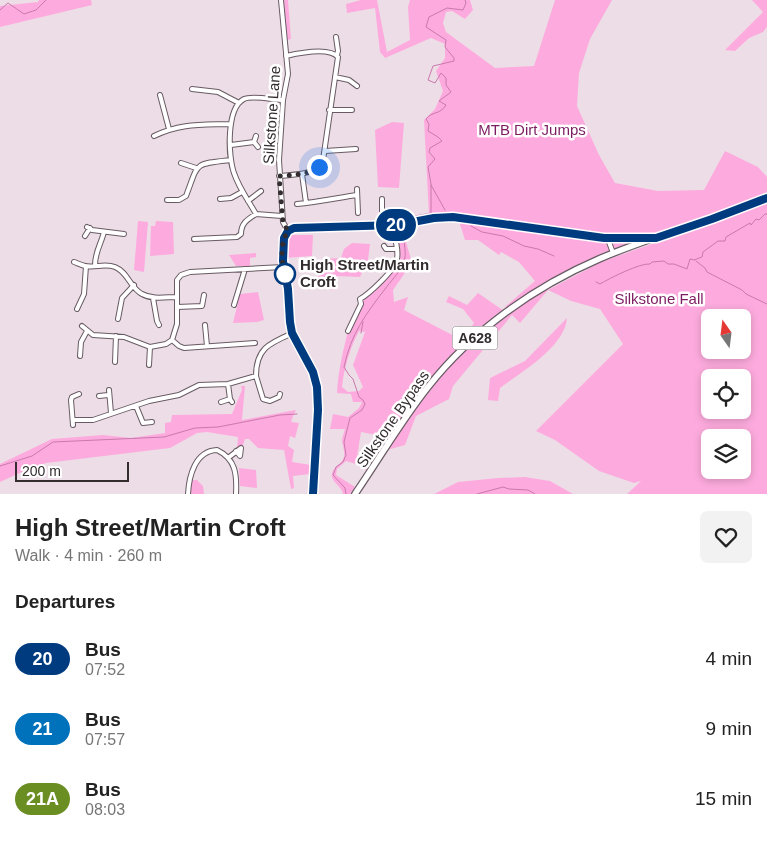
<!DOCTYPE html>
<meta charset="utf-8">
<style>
:root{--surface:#fff;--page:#f2f2f2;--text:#222;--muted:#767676}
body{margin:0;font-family:Arial,sans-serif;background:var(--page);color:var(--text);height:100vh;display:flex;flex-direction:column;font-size:19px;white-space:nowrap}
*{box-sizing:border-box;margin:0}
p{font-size:16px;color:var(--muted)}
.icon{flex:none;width:28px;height:28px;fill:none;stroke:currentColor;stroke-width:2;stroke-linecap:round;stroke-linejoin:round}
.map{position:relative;height:494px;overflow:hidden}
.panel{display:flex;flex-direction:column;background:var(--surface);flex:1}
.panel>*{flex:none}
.badge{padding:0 10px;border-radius:16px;font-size:18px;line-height:32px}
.needle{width:32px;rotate:346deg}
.tools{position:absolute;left:701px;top:309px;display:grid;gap:10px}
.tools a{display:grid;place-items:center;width:50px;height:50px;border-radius:8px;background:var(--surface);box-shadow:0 2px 8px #0003;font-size:25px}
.scale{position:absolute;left:15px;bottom:12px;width:114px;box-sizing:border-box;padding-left:5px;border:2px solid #332d30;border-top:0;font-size:14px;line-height:18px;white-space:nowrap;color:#332d30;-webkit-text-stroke:4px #fff;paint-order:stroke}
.you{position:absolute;width:25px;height:25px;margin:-12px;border:4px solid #fff;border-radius:50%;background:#1a73e8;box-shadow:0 0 0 8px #1a73e833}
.map>.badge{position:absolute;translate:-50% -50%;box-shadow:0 0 0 2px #fff}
h2{padding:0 15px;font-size:19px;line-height:45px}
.round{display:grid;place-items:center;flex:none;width:52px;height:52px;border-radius:8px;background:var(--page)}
.headline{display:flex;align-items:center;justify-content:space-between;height:85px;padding:0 15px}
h1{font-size:24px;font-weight:800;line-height:38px}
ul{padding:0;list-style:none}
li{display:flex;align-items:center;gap:15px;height:70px;padding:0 15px}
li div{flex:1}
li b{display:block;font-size:19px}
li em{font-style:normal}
li .badge{min-width:55px;font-weight:700;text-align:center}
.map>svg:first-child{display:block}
</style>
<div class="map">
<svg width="767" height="494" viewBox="0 0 767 494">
<rect width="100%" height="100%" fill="#eddde6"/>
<path fill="#fdabde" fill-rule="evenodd" d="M39,0H91L92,5L0,27V6L38,2Z
M284,0H288L291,39L287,40Z
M361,0H377L387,52L410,40L408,7L410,0H470L473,10L465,19L452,11L446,12L443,23L446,32L495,68L534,66L555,0H612L590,39L579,73L577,106L599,155L615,183L658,191L704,190L725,151L758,167L767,177V194L754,200L605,252L542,285L548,290L601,262L767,203V494H627L641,481L634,483L599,471L555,440L536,431L623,344L600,309L571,301L548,290L520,323L512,315L453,386L449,399L416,416L405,445L387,450L429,388L450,365L503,312C473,332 442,363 420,391C400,415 384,444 367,471L356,464L346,461L337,469L336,475L355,487L350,494H343C342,487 334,484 332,477C330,468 342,465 344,457C345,452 343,447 342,441C342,437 344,433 345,429H330L333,414L348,417L359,408L362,402H353L351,394L337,393C338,372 343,351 348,331C351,320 362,310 360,299L378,284L397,259L391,225L404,224L403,231L412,263L393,290L394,302L408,297L404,310L462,340L474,323L463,309L446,302L449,296L467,305L478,293L504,311L506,306L535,281L519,262L501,252L499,255L478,240H465L458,218L455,215H429L424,120L435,109L443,91L436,71L445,58V44L431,38L385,58L380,52L375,8L347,13L346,4ZM710,318H742V350H710ZM359,331L365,332L353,365L363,387L359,391L348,392L342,387C344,368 350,348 359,331ZM710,378H742V410H710ZM361,432L382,436L369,465L357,457ZM710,438H742V470H710Z
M752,0H767V27L763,32L749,38L735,51L725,50L763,12Z
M392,122L404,123L399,188L378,187L375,130Z
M138,221L148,222L144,272L134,270Z
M156,221L173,222L174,254L150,256L151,226H155Z
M291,235H313L312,256L284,258L287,241Z
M352,243L370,244L368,260L360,277L337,276L336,290L318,288L319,261H322V259L341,258L344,249Z
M256,253V257L250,258V266H236L229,255Z
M258,292L264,320L257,322L233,323L240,294Z
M567,318C565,347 521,372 500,388L498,401L488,400L490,378L525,361Z
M241,386H245L242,420L296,410L293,416L291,422L299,423L295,438L290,436L288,446L294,450L292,462L311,465L310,474L293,476L294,488L291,489L284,450L258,448L249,439H245L243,445L237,449L238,437L207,432L197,433L170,448L46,463L24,471L0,482V464L52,439L103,435L131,438L165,433V423L171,422L172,415L232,414L242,390Z
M239,468L256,470L257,488L240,486Z
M525,477L550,481L573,494H434L458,482L498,478Z
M193,480H197L203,486L204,494H189L191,481Z"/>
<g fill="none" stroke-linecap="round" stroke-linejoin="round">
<path stroke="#c979ac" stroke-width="1" d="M0,10L8,3L24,14L36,10L46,0
M431,185L445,210
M471,226L482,232L503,236L524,246L538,249L554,256
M696,261L705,268L707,272L742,290L746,294L767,304
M596,282L600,284C610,278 640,263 650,264L652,262L664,261L668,264H674L687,269L690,259L694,260L702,257L703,252L718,241H725L726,237L750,223L751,225L756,219L759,220L765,214H767
M361,333L363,322
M0,466L32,456L53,442L164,437L195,428L218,427L280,415L297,414
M346,494L345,488L333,475L336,467L343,462L346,455L344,442L350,418L362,410L365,404L363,400L359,397L353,379L349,375L344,367C351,334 365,315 385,289C390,282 399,273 403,265C409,252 401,233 400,219L431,213V184L428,167L435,159L429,152L430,148L442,141L438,137L428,131L429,124L426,119C432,111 440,115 446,105L439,101L451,92L446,85V78L441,73L435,83L428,80L433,66L454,61V58L445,47L446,40L426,27L429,17L447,8L463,10L466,3L465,0
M477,494L503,487L509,489L528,490L535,494"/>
<g stroke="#685b63" stroke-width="6">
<path id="minor" d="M281,0L288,74L283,100L279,160L283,222L288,231
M336,37L338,51L337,55
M335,77L349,80L357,86
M192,89L218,92L239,103
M160,95L169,129
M329,110H352
M154,136C181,123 201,125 230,124
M256,136L254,142L258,147
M231,145L254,142
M325,151L356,149
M181,163L196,168
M302,174L306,203
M279,176C296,174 314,176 323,160L338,57C329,47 299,53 286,56
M357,189L358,213
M220,199L231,198L242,192
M167,200H179L186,196C199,162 193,164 231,160
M248,201L261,191
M297,204C317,202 337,198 357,195
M256,214C248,200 239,188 234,173C228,156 226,108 244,99C252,95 274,100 283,100
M382,225V199
M87,227L92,230L124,234
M288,231L293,228L328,226L398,225L434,218L453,217L603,239L650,238
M288,231L284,238L282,259L288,289L290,322L293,333L313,372L317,387L318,410L313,494
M85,236L90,228
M194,239L237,237L241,234C241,223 248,219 256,214L282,216
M606,239L609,242L613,253
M384,246L386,249H397
M74,262C77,263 81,265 85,266C95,268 105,263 115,267C128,272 130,288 142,294C153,300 166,297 177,297
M95,265C95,252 101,244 104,232
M153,298L157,321L159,325
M234,305L245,269
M177,307L202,306L204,295
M77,309L84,294L86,266
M118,319L122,298L134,285
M205,325L207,346
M82,326L93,335L124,337L150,347L166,344L172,340
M348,331L361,304L360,299C369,294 396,269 397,259C399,248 394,235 391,225
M255,343L184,348L179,346L172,340L177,324V280L181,275L190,272L283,267
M80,356L81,342L87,331
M115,362L116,336
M149,365L150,347
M256,376L263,399L270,401L279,397L280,394
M228,384L230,399L232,402
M109,390L111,413
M99,396L108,395
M221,402L230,399
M136,406L143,423L152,422
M73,420H93L149,401L179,395L199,385L228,384L256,376C256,348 270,343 293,333
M73,425L71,400L72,397L79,394
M228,458L241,448L240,456L236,451
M188,494C189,476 195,451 217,450C236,459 237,475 236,494"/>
</g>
<g stroke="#685b63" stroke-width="8">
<path id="highway" d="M355,494C379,459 401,421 428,387C472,331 534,287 599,259C654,235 712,221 767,198"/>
</g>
<use href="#minor" stroke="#fff" stroke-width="4"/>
<use href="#highway" stroke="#fff" stroke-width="5.5"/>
</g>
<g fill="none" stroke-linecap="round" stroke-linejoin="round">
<g stroke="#fff" stroke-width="11">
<path id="line" d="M313,494L318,410L317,387L313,372L292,333L290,322L288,289L283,261L284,238L288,231L294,228L397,225L434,218L453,217L604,238H656L712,219L767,198"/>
</g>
<use href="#line" stroke="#003b80" stroke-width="8"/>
<path stroke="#332d30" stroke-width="5" stroke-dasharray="0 9" d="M285,274V277C282,262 279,244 288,231L283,222L279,176C293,175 307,175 319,167"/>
</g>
<circle fill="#fff" stroke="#003b80" stroke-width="2.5" cx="285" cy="274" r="10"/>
<g text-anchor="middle" stroke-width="5" stroke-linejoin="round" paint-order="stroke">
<rect fill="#fff" stroke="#706c6e" stroke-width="1" x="452.5" y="326.5" width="45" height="23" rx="4"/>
<g font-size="14" font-weight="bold" fill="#332d30">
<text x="475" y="343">A628</text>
</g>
<g font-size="15" fill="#332d30" stroke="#fff">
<text transform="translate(272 115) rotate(-86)" y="5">Silkstone Lane</text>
<text transform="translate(393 419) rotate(-55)" y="5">Silkstone Bypass</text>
</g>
<g font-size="15" fill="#7c1d61" stroke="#fff">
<text x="532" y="135">MTB Dirt Jumps</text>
<text x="659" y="304">Silkstone Fall</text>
</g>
<g font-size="15" font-weight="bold" fill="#332d30" stroke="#fff" text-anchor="start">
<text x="300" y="270">High Street/Martin<tspan x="300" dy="17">Croft</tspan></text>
</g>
</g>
</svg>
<div class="tools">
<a><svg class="needle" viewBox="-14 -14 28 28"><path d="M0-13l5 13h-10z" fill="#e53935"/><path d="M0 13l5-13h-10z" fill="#767676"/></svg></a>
<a><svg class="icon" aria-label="locate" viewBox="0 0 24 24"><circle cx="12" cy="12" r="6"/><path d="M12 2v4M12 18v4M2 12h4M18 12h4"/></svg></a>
<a><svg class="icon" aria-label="layers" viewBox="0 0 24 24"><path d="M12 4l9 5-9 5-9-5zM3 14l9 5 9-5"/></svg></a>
</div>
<div class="scale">200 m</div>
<div class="you" style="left:319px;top:167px"></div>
<b class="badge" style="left:396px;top:225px;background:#003b80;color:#fff">20</b>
</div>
<section class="panel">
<div class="headline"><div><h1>High Street/Martin Croft</h1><p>Walk · 4 min · 260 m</p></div><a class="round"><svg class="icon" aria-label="heart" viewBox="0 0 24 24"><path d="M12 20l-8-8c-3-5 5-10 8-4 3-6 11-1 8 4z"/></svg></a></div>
<h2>Departures</h2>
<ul>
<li><span class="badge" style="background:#003b80;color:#fff">20</span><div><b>Bus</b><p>07:52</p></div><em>4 min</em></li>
<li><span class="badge" style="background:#0072bc;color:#fff">21</span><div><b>Bus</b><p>07:57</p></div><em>9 min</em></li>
<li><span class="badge" style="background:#6b8e23;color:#fff">21A</span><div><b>Bus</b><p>08:03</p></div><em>15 min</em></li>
</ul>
</section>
